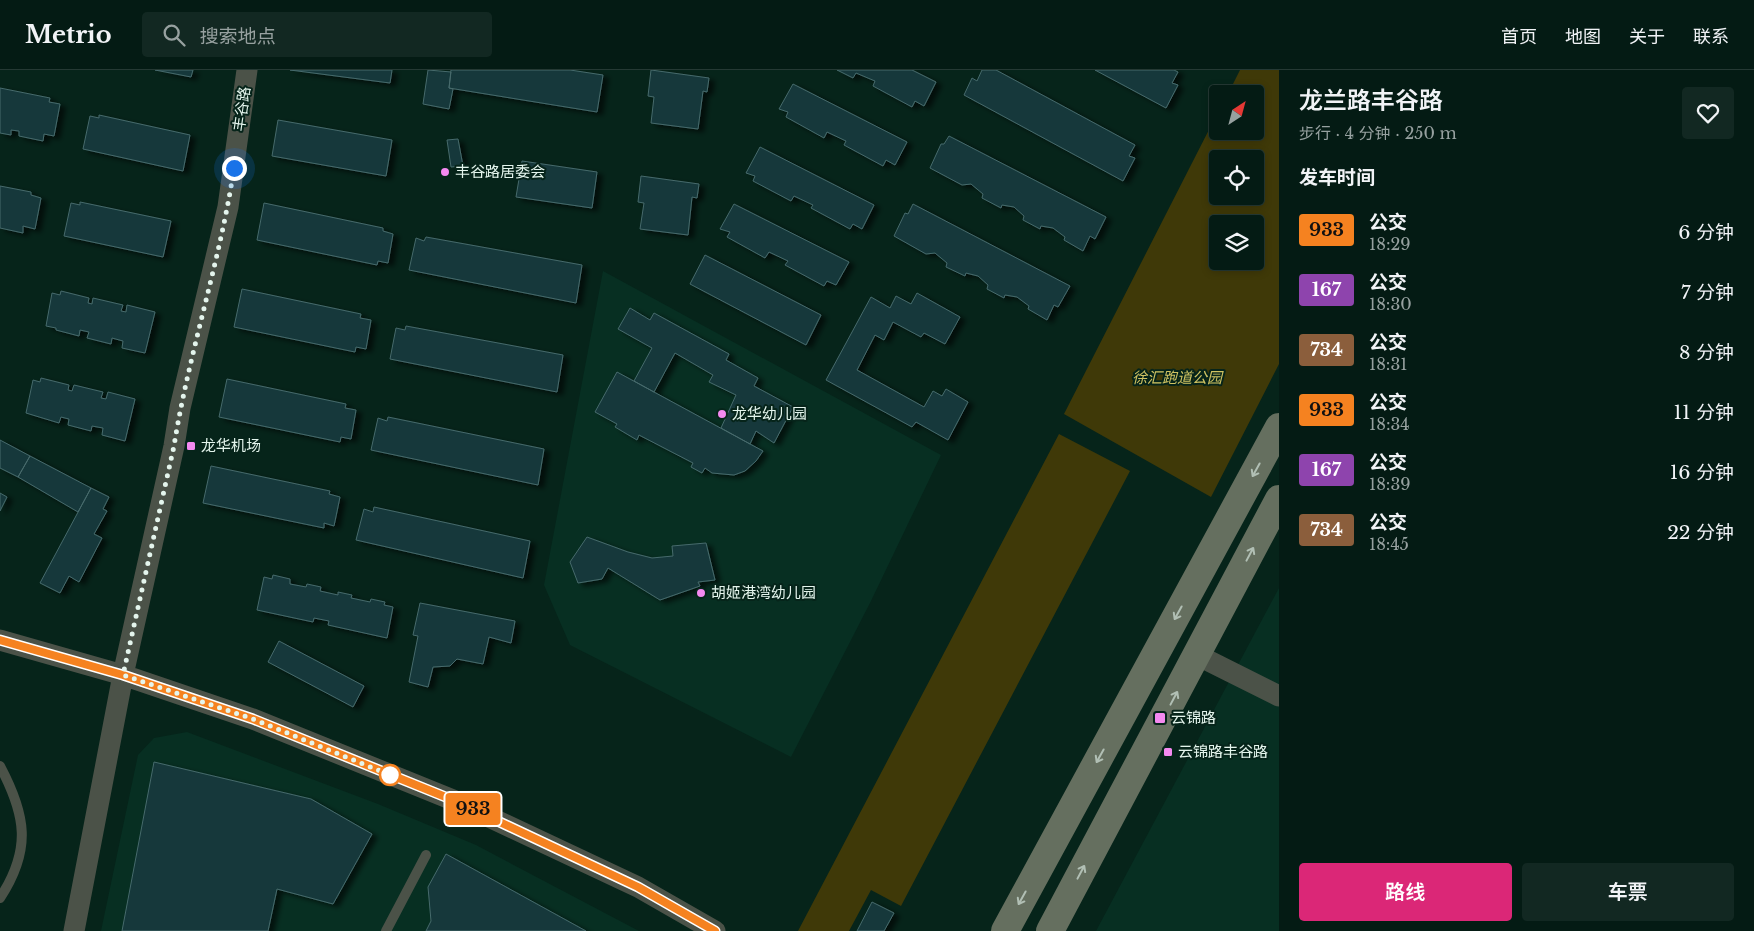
<!DOCTYPE html>
<html lang="zh">
<meta charset="utf-8">
<style>
:root{--surface:#041b14;--page:#122822;--text:#f1f3f6;--muted:#97a1a0;--line:#253934;--accent:#db2777}
body{margin:0;font-family:"Libre Baskerville","Noto Sans SC",serif;background:var(--page);color:var(--text);height:100vh;display:flex;flex-direction:column;font-size:19px;white-space:nowrap}
*{box-sizing:border-box;margin:0}
p{font-size:16px;color:var(--muted)}
.icon{flex:none;width:28px;height:28px;fill:none;stroke:currentColor;stroke-width:2;stroke-linecap:round;stroke-linejoin:round}
.map{position:relative;flex:1;overflow:hidden}
.panel{display:flex;flex-direction:column;background:var(--surface);width:475px}
.panel>*{flex:none}
.badge{padding:0 10px;border-radius:4px;font-size:18px;line-height:32px}
.needle{width:32px;rotate:36deg}
.buttons{position:absolute;left:1209px;top:15px;display:grid;gap:10px}
.buttons a{display:grid;place-items:center;width:55px;height:55px;border-radius:5px;background:var(--surface);box-shadow:0 2px 8px #0003,0 0 0 1px var(--line);font-size:25px}
.you{position:absolute;width:25px;height:25px;margin:-12px;border:4px solid #fff;border-radius:50%;background:#1a73e8;box-shadow:0 0 0 8px #1a73e833}
.map>.badge{position:absolute;translate:-50% -50%;box-shadow:0 0 0 2px #fff}
h2{padding:0 20px;font-size:19px;line-height:45px}
.round{display:grid;place-items:center;flex:none;width:52px;height:52px;border-radius:5px;background:var(--page)}
.head{display:flex;align-items:center;justify-content:space-between;height:85px;padding:0 20px}
h1{font-size:24px;font-weight:600;line-height:38px}
.action{display:flex;gap:10px;margin-top:auto;padding:10px 20px}
.action a{flex:1;height:58px;border-radius:5px;background:var(--accent);color:#fff;font-size:20px;font-weight:600;line-height:58px;text-align:center}
.action a+a{background:var(--page);color:var(--text)}
ul{padding:0;list-style:none}
li{display:flex;align-items:center;gap:15px;height:60px;padding:0 20px}
li div{flex:1}
li b{display:block;font-size:19px}
li em{font-style:normal}
li .badge{min-width:55px;font-weight:700;text-align:center}
header{display:flex;align-items:center;gap:30px;box-sizing:border-box;height:70px;padding:0 25px;background:var(--surface);border-bottom:1px solid var(--line)}
header strong{font-size:24px}
nav{display:flex;gap:28px;margin-inline-start:auto;font-size:18px}
.search{width:350px;height:45px;background:var(--page);display:flex;align-items:center;gap:12px;box-sizing:border-box;padding:0 18px;border-radius:5px;color:var(--muted);font-size:19px}
main{display:flex;flex:1;min-height:0}
.map>svg:first-child{display:block}
</style>
<header>
<strong>Metrio</strong>
<div class="search"><svg class="icon" aria-label="search" viewBox="0 0 24 24"><circle cx="10" cy="10" r="6"/><path d="M15 15l6 6"/></svg>搜索地点</div>
<nav><a>首页</a><a>地图</a><a>关于</a><a>联系</a></nav>
</header>
<main>
<div class="map">
<svg width="1279" height="861" viewBox="0 0 1279 861">
<defs>
<filter id="shadow"><feDropShadow dx="5.5" dy="3" stdDeviation="2.5" flood-color="#0009"/></filter>
</defs>
<rect width="100%" height="100%" fill="#06241a"/>
<path fill="#072f22" d="M603,201L941,385L871,531L791,687L570,575L544,515Z
M1279,518V861H1096Z
M187,662L378,734L476,775L639,861H101L138,685L154,668Z"/>
<path fill="#3f3908" fill-rule="evenodd" d="M1240,0H1279V294L1211,427L1064,344L1217,44L1218,61H1255V24H1228ZM1218,89H1255V126H1218ZM1218,154H1255V191H1218Z
M1059,364L1130,401L901,836L871,820L849,861H798Z"/>
<path fill="#14383a" stroke="#476a6c" filter="url(#shadow)" d="M155,0H193L191,7Z
M290,0H392L390,13Z
M428,0L451,2L449,18L453,19L449,39L423,34Z
M451,0H570L603,5L597,42L449,18Z
M651,0L709,8L707,22L703,21L698,59L651,53L654,27L648,26Z
M837,0H912L936,12L924,36L915,31L912,37L873,16L875,11L856,3L853,8Z
M982,0H996L1135,75L1129,86L1135,88L1123,111L964,25L972,8L977,11Z
M1095,0H1174L1178,2L1172,13L1178,15L1166,38Z
M793,14L907,72L895,95L886,90L883,96L844,75L846,71L827,62L824,68L786,47L788,42L779,39Z
M0,18L50,28L49,32L60,34L54,66L44,64L43,71L19,66V61L11,60V65L0,63Z
M99,45L190,65L183,101L83,79L90,46L99,48Z
M278,50L392,70L386,106L272,86Z
M949,66L1106,147L1095,169L1090,166L1083,181L1064,170L1065,167L1053,158L1041,156L1040,159L1023,150L1024,146L1014,137L1002,135L1001,138L982,128L983,124L971,114L962,115L930,98L941,74H944Z
M458,69L463,96L451,97L447,70Z
M760,77L874,135L862,159L853,154L850,159L811,138L813,135L794,126L791,131L753,111L755,106L746,103Z
M522,91L597,102L592,138L516,127Z
M641,106L699,114L697,128L692,127L688,165L640,159L644,133L638,132Z
M0,116L31,122V125L41,128L35,159L23,156V163L0,158Z
M80,132L171,151L163,187L64,166L71,133L80,135Z
M264,133L383,158V161L393,164L388,193L378,191L377,195L257,170Z
M734,134L849,192L836,215L827,211L824,216L785,195L788,191L769,182L765,188L727,167L730,162L720,159Z
M913,134L1070,216L1058,237L1054,235L1047,250L1028,239L1029,236L1017,227L1005,225L1004,228L987,219L988,215L978,206L966,203L965,206L946,197L947,193L935,183L926,184L894,166L905,143L908,144Z
M426,167L582,195L576,233L409,200L416,168L424,171Z
M705,185L821,245L806,275L690,214Z
M242,219L361,244L360,248L371,250L366,279L356,277L355,282L234,257Z
M61,221L89,228L88,233L92,234L93,228L123,235L121,241L126,242L127,235L155,242L145,283L122,278L123,271L112,268L111,274L87,268L89,262L80,260L79,266L56,260V258L46,256L52,223L60,225Z
M917,223L960,247L945,274L924,263L921,267L893,252L884,270L875,265L857,300L924,337L933,321L942,326L946,319L968,332L948,370L916,352L912,357L826,310L871,227L890,238L896,226L911,234Z
M630,238L650,250L654,243L729,284L726,290L758,308L754,316L793,337L774,373L756,361L750,374L721,358L736,325L709,312L713,305L675,283L654,322L634,311L652,278L618,259Z
M406,256L563,285L557,322L390,289L396,258L405,260Z
M617,302L750,374L763,381L756,391L745,401L734,405L712,403L705,398L702,403L691,397L693,393L639,365L637,370L615,357L617,354L595,342Z
M41,308L69,315L68,320L72,321L74,315L103,322L101,328L106,329L108,322L135,329L125,371L102,365L103,358L92,356L91,361L68,355L69,349L61,347L59,353L26,343L33,310L40,312Z
M227,309L346,334L345,338L356,340L351,369L341,367L340,372L219,347Z
M388,347L544,379L538,415L371,380L378,348L387,351Z
M0,370L30,386L18,407L0,398Z
M30,386L91,418L78,442L18,407Z
M211,396L330,421L329,424L340,427L334,456L324,453V458L203,433Z
M91,418L109,427L103,439L107,441L94,464L102,468L79,512L69,506L60,523L40,513Z
M0,423L7,427L0,441Z
M374,437L530,471L523,508L356,470L364,439L373,442Z
M587,467L628,482L652,488L673,486L672,476L706,473L715,510L698,512L700,516L660,530L608,498L602,509L578,513L570,492Z
M273,505L290,509V514L306,517L307,514L321,517L320,521L338,525V522L352,525L351,528L370,532L371,529L385,532L384,535L393,537L387,568L328,555L329,551L314,548L313,552L257,540L264,507L272,509Z
M420,533L515,551L511,573L489,567L483,594L457,589L450,596L433,597L428,617L409,612L418,566L413,565Z
M279,571L364,616L353,637L268,592Z
M154,692L311,729L372,764L333,834L277,819L268,861H122Z
M446,784L586,861H426L431,851L428,817Z
M872,832L894,843L884,861H857Z"/>
<g fill="none" stroke-linecap="round" stroke-linejoin="round">
<path stroke="#4b5248" stroke-width="10" d="M0,696C26,745 32,779 0,828
M386,861L426,785"/>
<path stroke="#4b5248" stroke-width="21" d="M0,570L123,605L253,649L453,730L638,817L715,861
M1197,585L1279,626
M74,861L123,605L174,376L180,338L228,137L247,0"/>
<path stroke="#656f5f" stroke-width="28" d="M1005,861L1279,357
M1050,861L1279,429"/>
</g>
<defs><path id="oneway-shaft" d="M-6 0H5M1.5-3L5.5 0L1.5 3" fill="none" stroke-width="1.6" stroke-linecap="round" stroke-linejoin="round" transform="scale(1.25)"/></defs>
<g stroke="#b1bfb4">
<use href="#oneway-shaft" transform="translate(1256 400) rotate(119)"/>
<use href="#oneway-shaft" transform="translate(1250 484) rotate(-62)"/>
<use href="#oneway-shaft" transform="translate(1178 543) rotate(119)"/>
<use href="#oneway-shaft" transform="translate(1174 628) rotate(-62)"/>
<use href="#oneway-shaft" transform="translate(1100 686) rotate(119)"/>
<use href="#oneway-shaft" transform="translate(1081 802) rotate(-62)"/>
<use href="#oneway-shaft" transform="translate(1022 828) rotate(119)"/>
</g>
<g fill="none" stroke-linecap="round" stroke-linejoin="round">
<g stroke="#fff" stroke-width="11">
<path id="line" d="M0,570L123,605L253,649L453,730L638,817L715,861"/>
</g>
<use href="#line" stroke="#f58220" stroke-width="8"/>
<path stroke="#e4f5ed" stroke-width="5" stroke-dasharray="0 9" d="M234,98C220,192 189,282 174,376L123,605L253,649L390,705"/>
</g>
<g fill="#f489f0" stroke="#06241a" stroke-width="2">
<circle cx="445" cy="102" r="5"/>
<circle cx="722" cy="344" r="5"/>
<rect x="186" y="371" width="10" height="10" rx="2.5"/>
<circle cx="701" cy="523" r="5"/>
<rect x="1154" y="642" width="12" height="12" rx="2.5"/>
<rect x="1163" y="677" width="10" height="10" rx="2.5"/>
</g>
<circle fill="#fff" stroke="#f58220" stroke-width="2.5" cx="390" cy="705" r="10"/>
<g text-anchor="middle" stroke-width="4" stroke-linejoin="round" paint-order="stroke">
<g font-size="15" fill="#e4f5ed" stroke="#06241a">
<text transform="translate(242 39) rotate(-82)" y="5">丰谷路</text>
</g>
<g font-size="15" fill="#e4f5ed" stroke="#06241a" text-anchor="start">
<text x="455" y="107">丰谷路居委会</text>
<text x="732" y="349">龙华幼儿园</text>
<text x="201" y="381">龙华机场</text>
<text x="711" y="528">胡姬港湾幼儿园</text>
<text x="1171" y="653">云锦路</text>
<text x="1178" y="687">云锦路丰谷路</text>
</g>
<g font-size="15" font-style="italic" fill="#d0c362" stroke="#06241a">
<text x="1177" y="313">徐汇跑道公园</text>
</g>
</g>
</svg>
<div class="buttons">
<a><svg class="needle" viewBox="-14 -14 28 28"><path d="M0-13l5 13h-10z" fill="#e53935"/><path d="M0 13l5-13h-10z" fill="#97a1a0"/></svg></a>
<a><svg class="icon" aria-label="locate" viewBox="0 0 24 24"><circle cx="12" cy="12" r="6"/><path d="M12 2v4M12 18v4M2 12h4M18 12h4"/></svg></a>
<a><svg class="icon" aria-label="layers" viewBox="0 0 24 24"><path d="M12 4l9 5-9 5-9-5zM3 14l9 5 9-5"/></svg></a>
</div>
<div class="you" style="left:234px;top:98px"></div>
<b class="badge" style="left:473px;top:739px;background:#f58220;color:#111">933</b>
</div>
<section class="panel">
<div class="head"><div><h1>龙兰路丰谷路</h1><p>步行 · 4 分钟 · 250 m</p></div><a class="round"><svg class="icon" aria-label="heart" viewBox="0 0 24 24"><path d="M12 20l-8-8c-3-5 5-10 8-4 3-6 11-1 8 4z"/></svg></a></div>
<h2>发车时间</h2>
<ul>
<li><span class="badge" style="background:#f58220;color:#111">933</span><div><b>公交</b><p>18:29</p></div><em>6 分钟</em></li>
<li><span class="badge" style="background:#8e44ad;color:#fff">167</span><div><b>公交</b><p>18:30</p></div><em>7 分钟</em></li>
<li><span class="badge" style="background:#8b5e3c;color:#fff">734</span><div><b>公交</b><p>18:31</p></div><em>8 分钟</em></li>
<li><span class="badge" style="background:#f58220;color:#111">933</span><div><b>公交</b><p>18:34</p></div><em>11 分钟</em></li>
<li><span class="badge" style="background:#8e44ad;color:#fff">167</span><div><b>公交</b><p>18:39</p></div><em>16 分钟</em></li>
<li><span class="badge" style="background:#8b5e3c;color:#fff">734</span><div><b>公交</b><p>18:45</p></div><em>22 分钟</em></li>
</ul>
<div class="action"><a>路线</a><a>车票</a></div>
</section>
</main>
